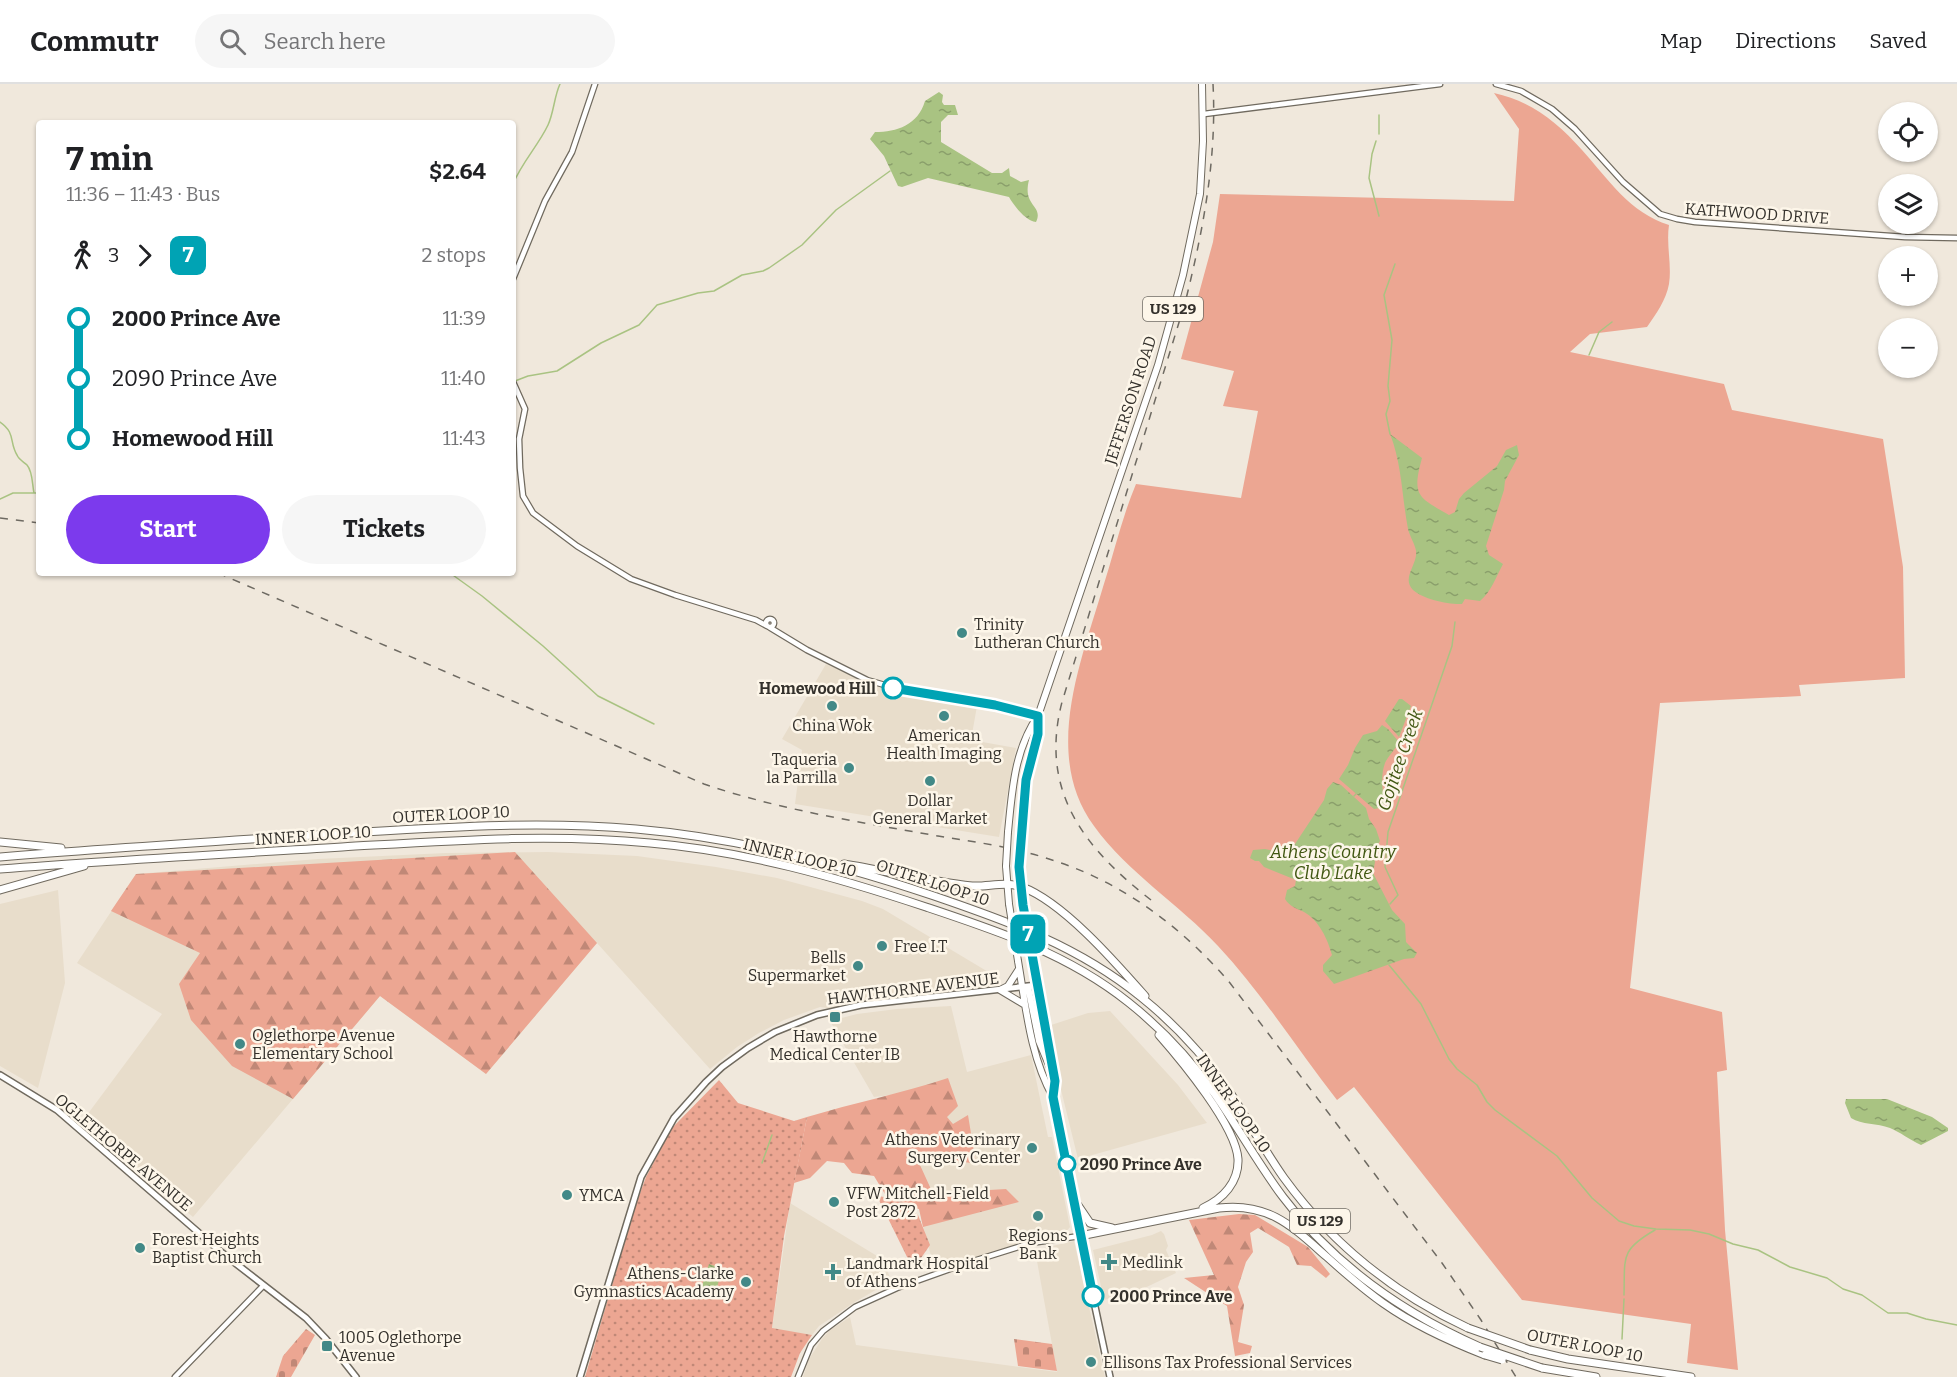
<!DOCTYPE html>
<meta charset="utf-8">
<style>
:root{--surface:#fff;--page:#f6f6f6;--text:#202124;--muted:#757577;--line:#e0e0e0;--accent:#7c3aed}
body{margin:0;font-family:Bitter,serif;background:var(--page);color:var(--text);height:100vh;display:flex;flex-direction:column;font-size:22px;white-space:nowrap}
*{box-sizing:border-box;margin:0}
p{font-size:20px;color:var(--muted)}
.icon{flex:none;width:33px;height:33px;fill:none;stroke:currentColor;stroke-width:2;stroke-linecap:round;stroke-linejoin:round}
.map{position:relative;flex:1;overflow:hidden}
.side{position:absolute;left:36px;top:36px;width:480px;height:456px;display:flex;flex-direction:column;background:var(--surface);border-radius:6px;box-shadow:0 2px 4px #0004}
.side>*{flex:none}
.badge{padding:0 12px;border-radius:9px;font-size:21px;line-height:39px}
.fabs{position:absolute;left:1878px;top:18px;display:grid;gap:12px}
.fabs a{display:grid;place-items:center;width:60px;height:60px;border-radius:50%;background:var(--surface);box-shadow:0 2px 4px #0004;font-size:30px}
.map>.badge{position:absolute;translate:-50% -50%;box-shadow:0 0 0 3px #fff}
.legs{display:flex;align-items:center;gap:9px;height:66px;padding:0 30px;font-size:20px}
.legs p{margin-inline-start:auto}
.head{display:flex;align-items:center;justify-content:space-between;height:102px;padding:0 30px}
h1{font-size:33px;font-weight:700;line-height:45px}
.cta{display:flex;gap:12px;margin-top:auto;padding:12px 30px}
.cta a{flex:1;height:69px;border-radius:36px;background:var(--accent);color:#fff;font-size:24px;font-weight:700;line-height:69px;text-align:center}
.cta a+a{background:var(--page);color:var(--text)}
ul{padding:0 30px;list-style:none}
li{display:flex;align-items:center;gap:21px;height:60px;font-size:22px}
li i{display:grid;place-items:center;width:9px;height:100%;margin:0 8px;background:currentColor}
li i::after{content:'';width:15px;height:15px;margin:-8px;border:4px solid;border-radius:50%;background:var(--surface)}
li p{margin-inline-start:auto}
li:first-child i{background:linear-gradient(#0000 50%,currentColor 0)}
li:last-child i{background:linear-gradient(currentColor 50%,#0000 0)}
header{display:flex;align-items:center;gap:36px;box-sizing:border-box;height:84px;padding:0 30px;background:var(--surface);border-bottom:2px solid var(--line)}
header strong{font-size:28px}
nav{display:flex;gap:33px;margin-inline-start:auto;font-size:21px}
.search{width:420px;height:54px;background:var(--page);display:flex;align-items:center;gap:15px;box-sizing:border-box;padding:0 21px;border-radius:33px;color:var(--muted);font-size:22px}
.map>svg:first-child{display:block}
</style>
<header>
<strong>Commutr</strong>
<div class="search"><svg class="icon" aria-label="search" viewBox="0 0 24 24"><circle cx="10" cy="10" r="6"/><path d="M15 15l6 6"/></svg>Search here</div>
<nav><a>Map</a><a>Directions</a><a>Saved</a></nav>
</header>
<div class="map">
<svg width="1957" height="1293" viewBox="0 0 1957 1293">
<defs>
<pattern id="forest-firs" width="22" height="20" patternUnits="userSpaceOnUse" patternTransform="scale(1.5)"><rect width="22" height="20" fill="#eca692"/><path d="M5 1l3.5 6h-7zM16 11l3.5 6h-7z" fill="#c08877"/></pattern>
<pattern id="cemetery-stones" width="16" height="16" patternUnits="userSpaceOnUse" patternTransform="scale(1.5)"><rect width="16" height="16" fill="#eca692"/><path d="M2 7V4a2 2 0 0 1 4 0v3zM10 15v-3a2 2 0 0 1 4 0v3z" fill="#c08877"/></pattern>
<pattern id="park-dots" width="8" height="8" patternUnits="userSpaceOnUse" patternTransform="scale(1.5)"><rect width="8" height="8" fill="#eca692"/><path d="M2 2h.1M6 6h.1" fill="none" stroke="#c08877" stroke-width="1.8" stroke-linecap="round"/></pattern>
<pattern id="water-ripples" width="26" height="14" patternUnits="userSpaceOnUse" patternTransform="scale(1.5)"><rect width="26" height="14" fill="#a9c382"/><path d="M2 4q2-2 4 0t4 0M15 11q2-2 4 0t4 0" fill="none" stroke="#8a9f6b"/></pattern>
</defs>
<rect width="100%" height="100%" fill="#f0e8dc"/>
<path fill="#e8ddcb" d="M826,580L892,607L977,622L971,656L1016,664L999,753L795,720L802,666L782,655Z
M548,768L637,772L716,783L777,794L862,817L883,825L995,892L993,903L897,912L827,924L820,923L784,936L759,949L737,963L710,985L597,859L486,990L380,912L193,1133L123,1074L125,1071L84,1035L162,930L77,879L136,790L318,775L446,769Z
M58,806L65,899L38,1004L0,982V820Z
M951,922L967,988L1031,971L1048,1053H1052L1070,1143L1065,1149L1041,1153L935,1187L922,1138L899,1010L874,1013L830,937L857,930L897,925Z
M1110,927L1178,1001L1207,1039L1078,1075L1052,969L1048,942L1088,929Z
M790,1119L882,1175L893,1200L879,1204L855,1218L819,1242L812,1251L772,1245Z
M1161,1147L1164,1150L1168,1162L1166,1166L1176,1189L1134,1209L1104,1216L1093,1166L1152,1151Z
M1074,1157L1105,1293H803L809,1275L822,1255L830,1246L850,1233L856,1261L1057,1288L1035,1166Z"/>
<path fill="#eca692" d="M1494,9C1531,17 1557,38 1582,66C1608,95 1630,129 1669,141C1666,161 1672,181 1669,200C1666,216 1656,230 1647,243L1590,250L1570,268L1724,300L1732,326L1883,355L1903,483L1905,594L1799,601L1801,612L1660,619L1630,904L1722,928L1727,986L1717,988L1725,1146L1738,1286L1687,1279L1691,1240L1522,1216L1354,1003L1337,1016C1297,965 1262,909 1218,862C1179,820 1128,789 1094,742C1042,671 1081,578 1103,503C1114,469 1122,433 1136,400L1241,414L1258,327L1223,322L1234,287L1181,275L1213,158L1220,110L1514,117L1519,45Z"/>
<path fill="url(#forest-firs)" d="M515,768L597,859L486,990L380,912L293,1015L232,982L191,936L179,900L200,869L111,827L136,790Z
M948,994L958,1022L947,1033L953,1040L968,1031L976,1080L942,1074L920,1081L935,1114L972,1107L1006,1105L1019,1118L923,1143L919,1125L891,1120L874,1092L852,1089L844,1079L827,1077L810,1094L794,1099L807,1033C854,1019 902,1009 948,994Z
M1239,1130L1255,1131L1308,1163L1330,1190L1326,1194L1311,1182L1297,1181L1289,1163L1258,1144L1250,1149L1253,1168L1246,1178L1238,1203L1244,1221L1238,1258L1252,1262L1250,1269L1235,1272L1227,1222L1184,1194L1214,1191L1189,1136Z"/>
<path fill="url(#cemetery-stones)" d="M306,1245L315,1251L291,1293H276L283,1272Z
M1014,1255L1052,1260L1057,1287L1018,1282Z"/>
<path fill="url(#park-dots)" d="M719,996L738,1019L794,1037L807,1033L784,1152L772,1244L812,1251L800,1269L791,1293H585L635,1123L646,1093L672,1044Z
M877,1112L892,1114L918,1131L930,1161L919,1177L910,1179Z"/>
<path fill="url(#water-ripples)" d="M939,8L943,11L942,18L944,21H955L958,31H948L941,38V58L992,89H1002L1009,84L1010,92L1021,98L1029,96C1022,123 1044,121 1036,138C1026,137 1014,122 1009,113L928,94L902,103L898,102L884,72L870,55L875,48C897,48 918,41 925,17Z
M1390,350L1422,374C1412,411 1417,413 1449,431L1455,428L1459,415L1464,409L1497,382L1506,366L1517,361L1519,371L1505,397L1504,406L1486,462L1489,471L1503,480C1496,493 1491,508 1480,517L1465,515L1462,520C1449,521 1423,515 1413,506C1401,494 1418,480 1416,467C1415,460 1410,453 1408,445C1402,414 1402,380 1390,350Z
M1399,615H1402L1411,622L1399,653L1385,637Z
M1382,641L1388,645L1399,658C1395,666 1388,672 1385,679C1380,693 1383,705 1384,720L1380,724L1374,725L1339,695L1348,681L1355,664L1363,651L1377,647Z
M1333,698L1341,701L1366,724L1369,735L1376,745L1380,757L1373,768L1375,778L1373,789L1392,826L1405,840L1406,858L1417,869L1414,874L1404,875L1334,900L1323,887V881L1332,871C1328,856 1319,836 1304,828C1296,824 1290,823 1285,815L1287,806L1295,802L1296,796L1264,783L1259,777H1255L1250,774L1253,766L1265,765L1275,767L1287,766L1289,761L1295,760L1324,716L1327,705Z
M1846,1015H1887L1932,1033L1948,1044V1047L1921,1061C1910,1056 1900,1048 1890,1044C1877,1039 1862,1041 1851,1034L1845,1019Z
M709,1180L718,1183L715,1194L719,1196L716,1207L711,1205L709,1214L699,1211Z"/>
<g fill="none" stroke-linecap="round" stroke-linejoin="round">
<path stroke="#a9c382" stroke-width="1.5" d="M1379,50V31
M1376,57L1372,70L1369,94L1379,132
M513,100C522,78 538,62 548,41C554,28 554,13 560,0
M1589,271L1599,248L1612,238
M515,297L528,292L557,287L601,259L639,241L657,221L698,209L714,207L742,191L763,187L769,184L802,161L836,126L890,87
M0,338C16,349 9,358 17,371C19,376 24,378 27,381C33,388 32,400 34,409
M1390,350L1386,330L1390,317L1388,302L1392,256L1384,211L1395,180
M0,415L13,409H39
M450,489L482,512L543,562L598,612L654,640
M1354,712L1356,710
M1390,820L1398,811L1385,783L1388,748L1452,562L1455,538
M1389,881L1421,920L1449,975L1457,985L1477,1001L1487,1018L1495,1026L1557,1072L1592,1114L1619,1137L1634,1142L1656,1145L1690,1146L1709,1150L1733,1160L1758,1166L1790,1183L1827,1194L1843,1205L1862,1211L1888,1229H1907L1926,1235L1957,1241
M762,1079L772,1051
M1624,1211C1625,1173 1620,1166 1655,1146
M1622,1255L1624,1215"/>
<g stroke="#706a5f" stroke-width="7">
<path id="tertiary" d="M1496,0L1521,7L1552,25L1575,45L1623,98L1660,130L1677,135L1695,138L1905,153L1957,154
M1204,30L1440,0
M513,195L545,117L572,68L595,0
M513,298L525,325L519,355L520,384L523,412L533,429L577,462L631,495L675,511L756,536L767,542
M766 539a4 4 0 1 1 8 0a4 4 0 1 1-8 0Z
M769,543L807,566L867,596L913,609L995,621L1038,632
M175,1293L263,1202
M798,1293L811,1261L823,1247L855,1223L897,1204L964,1180L1031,1159L1080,1152"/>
</g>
<g stroke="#706a5f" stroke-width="8">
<path id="secondary" d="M0,991L57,1026L221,1168L306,1234L326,1255L356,1293
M1080,1152L1110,1293
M580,1293L641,1093L674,1034L706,998L722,983L748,964L775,948L817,931L861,921L1037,901"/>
</g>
<g stroke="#706a5f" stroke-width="8">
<path id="trunk" d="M1008,748C1012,708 1014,666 1038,632L1158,281L1183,191L1200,110L1203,57L1202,0
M1020,749L1026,696L1038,650V632
M1006,782L1009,820
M1019,783L1023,821
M1033,875L1055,997L1053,1013
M1018,877C1026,923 1030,972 1053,1013L1080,1152
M1019,885L1008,902L1000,906L1025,921
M1028,903L1039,957L1051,986"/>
</g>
<g stroke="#706a5f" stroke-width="9">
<path id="motorway" d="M0,758L61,764
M0,773C110,764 220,757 330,750C433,744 534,736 636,745C739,754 837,779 934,812C1010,838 1078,862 1141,913C1176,941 1206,974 1231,1010C1249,1038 1265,1067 1284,1094C1332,1160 1395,1210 1468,1244
M844,780C886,787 929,797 972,802C988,803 1006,797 1022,803C1063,818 1116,879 1145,912
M0,785C114,776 228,770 342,763C445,757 547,749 650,759C745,767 836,793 926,823C998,847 1068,870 1128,918C1161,944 1190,975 1214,1009C1238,1043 1258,1080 1283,1113C1334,1181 1403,1229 1480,1263
M0,806L84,782
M1159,951C1181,976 1236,1042 1238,1075C1239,1098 1223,1115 1203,1124
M1073,1114L1090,1139L1112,1144
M1080,1152L1219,1124C1269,1118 1293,1143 1327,1173C1345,1189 1363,1205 1383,1219C1414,1241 1449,1257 1485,1271
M1530,1266L1568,1275L1691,1293
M1542,1284L1596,1293"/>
</g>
<use href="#tertiary" stroke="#fff" stroke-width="4.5"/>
<use href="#secondary" stroke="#fff" stroke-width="5"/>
<use href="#trunk" stroke="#fff" stroke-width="6"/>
<use href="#motorway" stroke="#fff" stroke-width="7"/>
<path stroke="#6e6a62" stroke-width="1.5" stroke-dasharray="8 8" stroke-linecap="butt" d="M0,434L39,439
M218,489L704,700C780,726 859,738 938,752C975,758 1013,763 1049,775C1121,797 1182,843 1230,899L1442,1179L1481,1236L1516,1293
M1151,816C1084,764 1039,707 1062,618L1185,219C1203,147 1217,75 1213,0"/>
<g stroke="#706a5f" stroke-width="8" stroke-linecap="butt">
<path id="trunk-bridge" d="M1006,782L1008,748
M1019,783L1020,749
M1009,820L1018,877
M1023,821L1033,875"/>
</g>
<g stroke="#706a5f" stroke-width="9" stroke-linecap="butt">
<path id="motorway-bridge" d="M1468,1244L1530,1266
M1480,1263L1542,1284
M1485,1271L1502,1276"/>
</g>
<use href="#trunk-bridge" stroke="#fff" stroke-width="6"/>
<use href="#motorway-bridge" stroke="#fff" stroke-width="7"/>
</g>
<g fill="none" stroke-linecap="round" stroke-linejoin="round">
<g stroke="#fff" stroke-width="14">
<path id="line-1" d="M893,604L995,621L1038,632V650L1026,696L1019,783L1023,821L1055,997L1053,1013L1093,1212"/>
</g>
<use href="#line-1" stroke="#00a3b4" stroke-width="9"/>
</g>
<g fill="#428987" stroke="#fdf6e9" stroke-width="2">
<circle cx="962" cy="549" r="6"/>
<circle cx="832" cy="622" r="6"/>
<circle cx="944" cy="632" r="6"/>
<circle cx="849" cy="684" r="6"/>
<circle cx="930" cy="697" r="6"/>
<circle cx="882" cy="862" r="6"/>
<circle cx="858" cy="882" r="6"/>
<rect x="829" y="927" width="12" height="12" rx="3"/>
<circle cx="240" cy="960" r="6"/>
<circle cx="1032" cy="1064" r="6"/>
<circle cx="567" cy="1111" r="6"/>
<circle cx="834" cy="1118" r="6"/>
<circle cx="1038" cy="1132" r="6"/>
<circle cx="140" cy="1164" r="6"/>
<path d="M1106 1169h6v6h6v6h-6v6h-6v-6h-6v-6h6z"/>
<path d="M830 1179h6v6h6v6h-6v6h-6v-6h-6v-6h6z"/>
<circle cx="746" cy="1198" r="6"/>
<rect x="321" y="1256" width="12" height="12" rx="3"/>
<circle cx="1091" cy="1278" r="6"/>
</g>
<g fill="#fff" stroke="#00a3b4" stroke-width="3">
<circle cx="893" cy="604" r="10"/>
<circle cx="1067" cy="1080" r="8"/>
<circle cx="1093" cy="1212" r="10"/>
</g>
<g text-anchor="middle" stroke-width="5" stroke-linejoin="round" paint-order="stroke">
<g fill="#fdf6e9" stroke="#706c65" stroke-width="1.5">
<rect x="1143" y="213" width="60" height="24" rx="4.5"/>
<rect x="1290" y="1125" width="60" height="24" rx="4.5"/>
</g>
<g font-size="15" font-weight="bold" fill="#34312c">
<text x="1173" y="230">US 129</text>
<text x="1320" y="1142">US 129</text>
</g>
<g font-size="16" fill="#34312c" stroke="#fdf6e9">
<text transform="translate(1757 129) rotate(4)" y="6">KATHWOOD DRIVE</text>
<text transform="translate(1130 316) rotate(-72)" y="6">JEFFERSON ROAD</text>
<text transform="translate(451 730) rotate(-3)" y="6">OUTER LOOP 10</text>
<text transform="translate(313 751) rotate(-4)" y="6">INNER LOOP 10</text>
<text transform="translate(800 773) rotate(14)" y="6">INNER LOOP 10</text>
<text transform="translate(933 798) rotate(18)" y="6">OUTER LOOP 10</text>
<text transform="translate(913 904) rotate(-7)" y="6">HAWTHORNE AVENUE</text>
<text transform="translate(1234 1019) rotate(55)" y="6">INNER LOOP 10</text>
<text transform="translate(124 1068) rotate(40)" y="6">OGLETHORPE AVENUE</text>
<text transform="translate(1585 1261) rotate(11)" y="6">OUTER LOOP 10</text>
</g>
<g font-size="16" fill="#34312c" stroke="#fdf6e9" text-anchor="start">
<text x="974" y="546">Trinity<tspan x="974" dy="18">Lutheran Church</tspan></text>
<text x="832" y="647" text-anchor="middle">China Wok</text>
<text x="944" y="657" text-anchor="middle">American<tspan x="944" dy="18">Health Imaging</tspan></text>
<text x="837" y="681" text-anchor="end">Taqueria<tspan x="837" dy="18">la Parrilla</tspan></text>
<text x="930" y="722" text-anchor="middle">Dollar<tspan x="930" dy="18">General Market</tspan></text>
<text x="894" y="868">Free I.T</text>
<text x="846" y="879" text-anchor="end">Bells<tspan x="846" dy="18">Supermarket</tspan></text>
<text x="252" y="957">Oglethorpe Avenue<tspan x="252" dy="18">Elementary School</tspan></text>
<text x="835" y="958" text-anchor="middle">Hawthorne<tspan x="835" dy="18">Medical Center IB</tspan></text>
<text x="1020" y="1061" text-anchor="end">Athens Veterinary<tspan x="1020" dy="18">Surgery Center</tspan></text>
<text x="846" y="1115">VFW Mitchell-Field<tspan x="846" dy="18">Post 2872</tspan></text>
<text x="579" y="1117">YMCA</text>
<text x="1038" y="1157" text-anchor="middle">Regions<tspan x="1038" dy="18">Bank</tspan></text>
<text x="152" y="1161">Forest Heights<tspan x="152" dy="18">Baptist Church</tspan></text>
<text x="1122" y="1184">Medlink</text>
<text x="846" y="1185">Landmark Hospital<tspan x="846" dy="18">of Athens</tspan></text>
<text x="734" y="1195" text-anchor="end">Athens-Clarke<tspan x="734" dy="18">Gymnastics Academy</tspan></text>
<text x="339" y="1259">1005 Oglethorpe<tspan x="339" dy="18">Avenue</tspan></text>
<text x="1103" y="1284">Ellisons Tax Professional Services</text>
</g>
<g font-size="16" font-weight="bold" fill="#34312c" stroke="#fdf6e9" text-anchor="start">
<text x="876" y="610" text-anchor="end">Homewood Hill</text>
<text x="1080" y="1086">2090 Prince Ave</text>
<text x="1110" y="1218">2000 Prince Ave</text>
</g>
<g font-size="18" font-style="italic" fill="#415712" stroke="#fdf6e9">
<text transform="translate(1400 676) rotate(-71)" y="6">Gojitee Creek</text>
<text x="1333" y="774">Athens Country<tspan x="1333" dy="21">Club Lake</tspan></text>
</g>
</g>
</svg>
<div class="fabs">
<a><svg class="icon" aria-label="locate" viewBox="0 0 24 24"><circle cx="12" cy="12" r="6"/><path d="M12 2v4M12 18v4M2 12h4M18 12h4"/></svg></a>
<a><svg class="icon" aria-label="layers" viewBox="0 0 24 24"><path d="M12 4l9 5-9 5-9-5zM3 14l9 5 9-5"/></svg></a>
<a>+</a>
<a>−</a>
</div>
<b class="badge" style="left:1028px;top:850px;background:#00a3b4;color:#fff">7</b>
<section class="side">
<div class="head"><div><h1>7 min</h1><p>11:36 – 11:43 · Bus</p></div><b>$2.64</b></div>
<div class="legs"><svg class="icon" aria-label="walk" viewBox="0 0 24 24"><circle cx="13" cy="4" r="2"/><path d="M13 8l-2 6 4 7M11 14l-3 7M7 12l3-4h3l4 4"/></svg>3<svg class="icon" aria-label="forward" viewBox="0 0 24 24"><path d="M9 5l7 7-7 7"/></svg><b class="badge" style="background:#00a3b4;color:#fff">7</b><p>2 stops</p></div>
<ul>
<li><i style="color:#00a3b4"></i><b>2000 Prince Ave</b><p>11:39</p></li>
<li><i style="color:#00a3b4"></i><span>2090 Prince Ave</span><p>11:40</p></li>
<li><i style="color:#00a3b4"></i><b>Homewood Hill</b><p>11:43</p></li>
</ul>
<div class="cta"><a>Start</a><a>Tickets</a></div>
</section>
</div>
